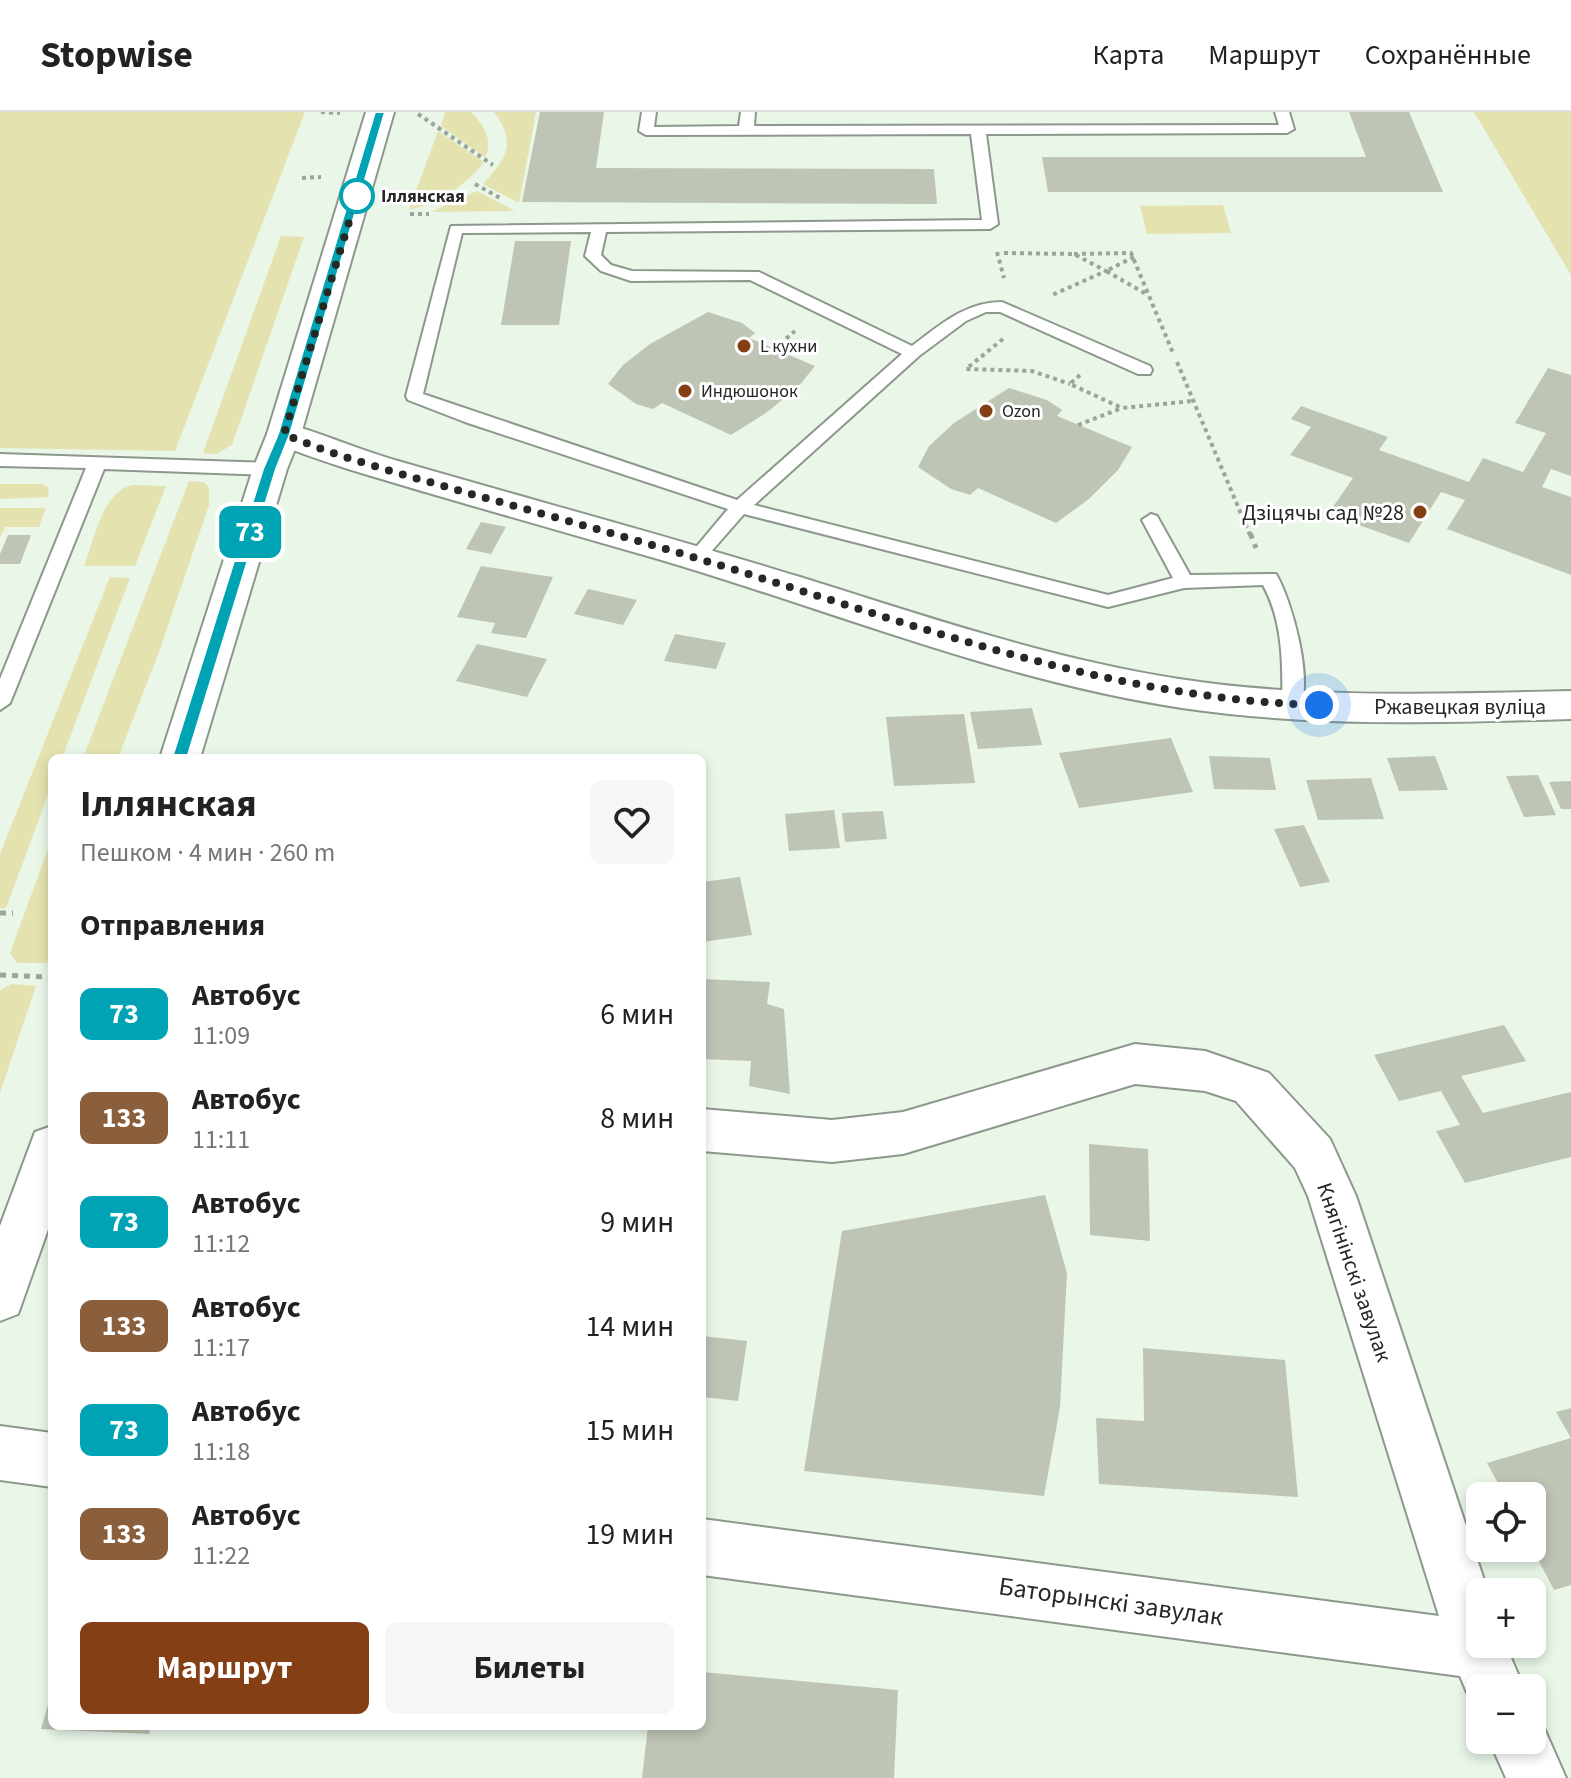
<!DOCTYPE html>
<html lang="ru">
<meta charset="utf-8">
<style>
:root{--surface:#fff;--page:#f6f6f6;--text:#222;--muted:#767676;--line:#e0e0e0;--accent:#844014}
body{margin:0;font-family:"Source Sans 3",sans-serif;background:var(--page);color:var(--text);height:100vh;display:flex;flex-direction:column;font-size:30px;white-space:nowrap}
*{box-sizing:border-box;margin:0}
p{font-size:26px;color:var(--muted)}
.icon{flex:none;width:44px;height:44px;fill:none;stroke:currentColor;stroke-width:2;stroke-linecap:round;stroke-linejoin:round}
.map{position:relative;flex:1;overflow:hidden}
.drawer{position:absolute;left:48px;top:642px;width:658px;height:976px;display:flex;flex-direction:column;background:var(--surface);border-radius:12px;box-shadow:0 4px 12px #0003}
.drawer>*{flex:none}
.badge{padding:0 16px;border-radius:12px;font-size:28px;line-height:52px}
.buttons{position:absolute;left:1466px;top:1370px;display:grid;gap:16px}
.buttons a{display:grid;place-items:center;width:80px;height:80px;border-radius:12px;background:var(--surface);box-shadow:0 4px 12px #0003;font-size:40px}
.you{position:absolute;width:40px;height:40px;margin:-20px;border:6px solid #fff;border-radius:50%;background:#1a73e8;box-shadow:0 0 0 12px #1a73e833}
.map>.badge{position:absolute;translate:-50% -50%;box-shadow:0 0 0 4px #fff}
h2{padding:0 32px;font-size:30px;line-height:72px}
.round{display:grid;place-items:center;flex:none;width:84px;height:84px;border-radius:12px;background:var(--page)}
.overview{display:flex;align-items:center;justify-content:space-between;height:136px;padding:0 32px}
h1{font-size:38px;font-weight:700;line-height:60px}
.cta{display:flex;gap:16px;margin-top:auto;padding:16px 32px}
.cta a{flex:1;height:92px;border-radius:12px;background:var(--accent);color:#fff;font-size:32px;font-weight:700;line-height:92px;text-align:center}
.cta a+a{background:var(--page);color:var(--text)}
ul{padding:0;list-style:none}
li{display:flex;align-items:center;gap:24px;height:104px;padding:0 32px}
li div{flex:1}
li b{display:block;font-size:30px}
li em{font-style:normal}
li .badge{min-width:88px;font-weight:700;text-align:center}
header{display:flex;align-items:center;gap:48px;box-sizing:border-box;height:112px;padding:0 40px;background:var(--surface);border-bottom:2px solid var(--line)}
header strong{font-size:38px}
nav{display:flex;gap:44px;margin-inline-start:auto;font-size:28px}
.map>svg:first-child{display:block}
</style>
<header>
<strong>Stopwise</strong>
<nav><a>Карта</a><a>Маршрут</a><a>Сохранённые</a></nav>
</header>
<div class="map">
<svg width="1571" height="1666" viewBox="0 0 1571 1666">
<rect width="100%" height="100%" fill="#e9f6e8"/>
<path fill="#e4e3af" d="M0,0H305L175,339L0,336Z
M445,0H471C483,12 494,28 485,45L441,14Z
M494,0H536L519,91L483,72C507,46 517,31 494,0Z
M1474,0H1571V163Z
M438,19L484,50C466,74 438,91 409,98Z
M477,79L515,99L431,100Z
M1223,93L1231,121L1147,122L1140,94Z
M281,124L304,125L232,333L216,342L203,341Z
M189,369L203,370L209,375V393L160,537L118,646H83Z
M0,372H41L48,375L49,385L0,387Z
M133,373L166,374L135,454H84C94,428 103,378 133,373Z
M0,396H46L39,415H5L0,425Z
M110,465L130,466L62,646H52V672L6,796H0V742Z
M52,726V835L47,851H17L10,841Z
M11,872L36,874L0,981V879Z"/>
<path fill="#bec5b5" d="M540,0H604L596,56L934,57L937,92L522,90Z
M1349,0H1409L1443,80H1048L1042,45H1366Z
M515,129H571L559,213H501Z
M708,200L742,211L755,221L749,226L815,254L798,275L766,301L731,323L662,291L653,297L636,292L608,272L623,253L650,232Z
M1548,256L1571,263V364L1551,357L1542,375L1571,385V463L1447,417L1465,388L1441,380L1409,431L1328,402L1353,366L1290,343L1311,315L1291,307L1301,294L1388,325L1379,338L1469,370L1483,346L1523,360L1546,321L1515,311Z
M1009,276L1047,288L1062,298L1057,304L1132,335L1118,358L1089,387L1056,411L978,376L970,383L951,377L918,355L929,334L954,311Z
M481,410L506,415L491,442L466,437Z
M8,423H31L20,452H0V442Z
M481,454L553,465L526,526L491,521L495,511L457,505Z
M588,477L637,488L623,513L574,502Z
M675,522L726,531L716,557L664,549Z
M477,532L547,547L527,585L456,569Z
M1032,596L1042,633L978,637L970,600Z
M964,602L975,671L894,674L886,605Z
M1171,626L1193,680L1079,696L1059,641Z
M1209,644L1270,646L1276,678L1214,677Z
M1435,644L1448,678L1399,679L1387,646Z
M1538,663L1556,703L1524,705L1506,664Z
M1371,666L1384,707L1318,708L1306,668Z
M1571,669V697H1561L1549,670Z
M834,698L840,736L789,739L785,702Z
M883,699L887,727L845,730L842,701Z
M1304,713L1330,770L1300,775L1274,717Z
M740,765L752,823L702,830V770Z
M702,867L770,870L767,892L784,897L790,982L749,974L751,949L702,947Z
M1504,913L1526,949L1461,964L1483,1001L1571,980V1045L1465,1071L1436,1019L1460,1013L1441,979L1399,989L1374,943Z
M1089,1032L1148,1037L1150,1129L1090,1123Z
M1045,1083L1067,1161L1060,1295L1044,1384L804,1359L842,1119Z
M702,1224L747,1229L738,1289L702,1285Z
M1143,1236L1285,1248L1298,1385L1099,1372L1096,1306L1144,1309Z
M1571,1296V1326L1556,1300Z
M1571,1326V1473L1554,1478L1532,1436V1384H1505L1487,1351Z
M702,1560L898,1578L894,1666H642L648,1614H702Z
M51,1582L52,1614H151L149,1622L41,1617Z"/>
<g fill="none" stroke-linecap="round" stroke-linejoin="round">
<g stroke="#8c988b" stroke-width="4">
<path id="lane" d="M642,0H656L654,15L739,14L741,0H755L754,14L1279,13L1275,0H1289L1294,17L1287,21L986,22L998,112L990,117L606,120L601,143L611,153L632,159L759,160L912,234C940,213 965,190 1002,190L1150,254L1152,258L1150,262H1138L1000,200H986L966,209L919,244L754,393L1108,483L1173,466L1142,408L1151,402L1157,404L1190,463L1276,462C1292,489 1314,569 1299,598L1292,600L1282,593C1283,553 1283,509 1263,473L1184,476L1108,495L744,402L702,450L696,452L687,446L728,397L465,310L408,288L406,284L451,114L982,108L971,22L646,23L639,19ZM591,120L585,144L601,159L631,169L750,168L902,242L737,388L423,282L462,121Z
M0,342L270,351L279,357L270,363L104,357L10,591L0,598V567L86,356L0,354Z"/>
</g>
<g stroke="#8c988b" stroke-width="4">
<path id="street" d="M284,311C322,321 359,338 398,349C532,388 667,424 800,465C925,504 1050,547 1179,567C1308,587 1441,582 1571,579V607C1441,611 1310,615 1182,596C1002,569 831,498 658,447C582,425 507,404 432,382C378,366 324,351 272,330L267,322L272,314Z
M1135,932L1205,939L1269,961L1330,1027L1356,1084L1488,1480H1480V1532H1505L1524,1576H1480V1599L1474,1597L1460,1564L702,1463V1407L1439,1504L1308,1084L1295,1056L1236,989L1205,979L1135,972L903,1042L832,1050L702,1039V997L832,1008L903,1000Z
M0,1314L52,1321V1375L0,1368Z
M1532,1604L1540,1607L1566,1666H1506L1489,1628H1532Z"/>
</g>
<g stroke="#8c988b" stroke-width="4">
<path id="secondary" d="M366,0H394L301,322L287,357L200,646H160L253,357L267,322Z
M52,1014V1106L18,1202L0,1209V1114L35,1020Z"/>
</g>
<path stroke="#9ca59b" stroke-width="4" stroke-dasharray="4 4" stroke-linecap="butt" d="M321,0L340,1
M418,2L493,53
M302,66L321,65
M475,72L502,87
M410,102H429
M997,140L1004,166
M1004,141L1074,142L1106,159L1052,183
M1074,142L1131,141L1173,241
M1134,145L1106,159L1148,183
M1003,227L966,257L1032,259L1070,272
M774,237L795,219
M1177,250L1250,423
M1080,263L1070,272L1122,296L1193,289
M1078,313L1122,296"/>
<path stroke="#9ca59b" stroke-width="5" stroke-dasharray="6 6" stroke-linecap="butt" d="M1250,421L1256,436
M0,801H13
M0,863L45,865"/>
<use href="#lane" fill="#fff" fill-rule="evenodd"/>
<use href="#street" fill="#fff" fill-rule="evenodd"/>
<use href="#secondary" fill="#fff" fill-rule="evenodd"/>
</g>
<path fill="#00a3b4" stroke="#fff" stroke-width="2" d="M375,0H385L290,322L276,357L187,646L180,651L172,646L263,357L278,322Z"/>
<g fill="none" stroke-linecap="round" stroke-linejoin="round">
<path stroke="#242924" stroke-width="8" stroke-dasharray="0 14.4" d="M357,84L284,322C339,346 399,361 457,378C536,400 616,422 696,446C900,507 1104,587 1319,593"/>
</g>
<circle fill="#fff" stroke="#00a3b4" stroke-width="4" cx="357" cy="84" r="16"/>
<g fill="#844014" stroke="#fff" stroke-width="3">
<circle cx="744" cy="234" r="8"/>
<circle cx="685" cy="279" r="8"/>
<circle cx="986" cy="299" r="8"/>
<circle cx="1420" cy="400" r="8"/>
</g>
<g text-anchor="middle" stroke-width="6" stroke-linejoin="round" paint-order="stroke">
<g font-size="18" font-weight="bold" fill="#242924" stroke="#fff" text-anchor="start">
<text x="381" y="90">Іллянская</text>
</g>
<g font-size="18" fill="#242924" stroke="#fff" text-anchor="start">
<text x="760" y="240">L кухни</text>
<text x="701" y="285">Индюшонок</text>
<text x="1002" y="305">Ozon</text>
</g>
<g font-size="22" fill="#242924" stroke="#fff" text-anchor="end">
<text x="1404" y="408">Дзіцячы сад №28</text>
</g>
<g font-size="22" fill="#242924" stroke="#fff">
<text x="1460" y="602">Ржавецкая вуліца</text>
<text transform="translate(1355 1160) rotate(71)" y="8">Княгінінскі завулак</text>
</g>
<g font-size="26" fill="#242924" stroke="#fff">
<text transform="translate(1111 1489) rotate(8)" y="9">Баторынскі завулак</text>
</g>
</g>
</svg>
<div class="buttons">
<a><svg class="icon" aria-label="locate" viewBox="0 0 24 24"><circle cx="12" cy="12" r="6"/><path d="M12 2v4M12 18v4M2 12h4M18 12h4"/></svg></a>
<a>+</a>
<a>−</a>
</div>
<div class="you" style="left:1319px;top:593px"></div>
<b class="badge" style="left:250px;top:420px;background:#00a3b4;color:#fff">73</b>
<section class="drawer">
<div class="overview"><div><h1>Іллянская</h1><p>Пешком · 4 мин · 260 m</p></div><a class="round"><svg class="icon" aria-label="heart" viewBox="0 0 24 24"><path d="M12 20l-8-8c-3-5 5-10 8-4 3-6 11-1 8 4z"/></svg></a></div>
<h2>Отправления</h2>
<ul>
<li><span class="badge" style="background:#00a3b4;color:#fff">73</span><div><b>Автобус</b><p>11:09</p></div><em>6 мин</em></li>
<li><span class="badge" style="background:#8b5e3c;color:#fff">133</span><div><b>Автобус</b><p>11:11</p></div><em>8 мин</em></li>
<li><span class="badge" style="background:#00a3b4;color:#fff">73</span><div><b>Автобус</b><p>11:12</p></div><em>9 мин</em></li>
<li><span class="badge" style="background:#8b5e3c;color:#fff">133</span><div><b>Автобус</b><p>11:17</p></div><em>14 мин</em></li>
<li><span class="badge" style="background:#00a3b4;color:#fff">73</span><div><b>Автобус</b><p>11:18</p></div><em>15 мин</em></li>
<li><span class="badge" style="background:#8b5e3c;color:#fff">133</span><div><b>Автобус</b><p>11:22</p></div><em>19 мин</em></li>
</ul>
<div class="cta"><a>Маршрут</a><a>Билеты</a></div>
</section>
</div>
